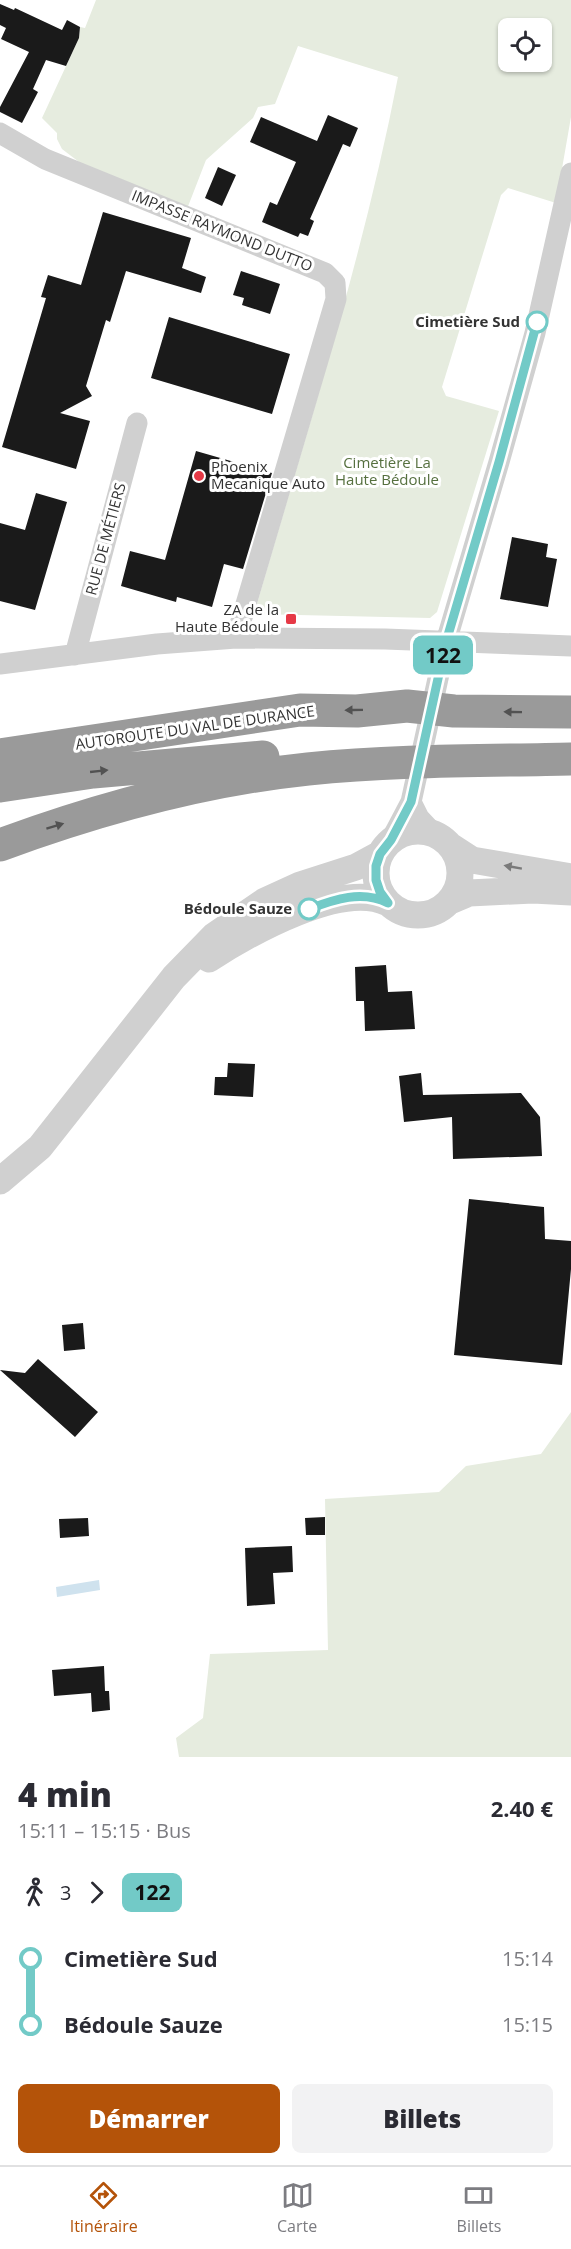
<!DOCTYPE html>
<html lang="fr">
<meta charset="utf-8">
<style>
:root{--surface:#fff;--page:#f2f2f3;--text:#2b2b33;--muted:#7c7c81;--line:#e1e1e2;--accent:#b45309}
body{margin:0;font-family:"Open Sans",sans-serif;background:var(--page);color:var(--text);height:100vh;display:flex;flex-direction:column;font-size:22px;white-space:nowrap}
*{box-sizing:border-box;margin:0}
p{font-size:20px;color:var(--muted)}
.icon{flex:none;width:33px;height:33px;fill:none;stroke:currentColor;stroke-width:2;stroke-linecap:round;stroke-linejoin:round}
.map{position:relative;height:1757px;overflow:hidden}
.details{display:flex;flex-direction:column;background:var(--surface);flex:1}
.details>*{flex:none}
.badge{padding:0 12px;border-radius:9px;font-size:21px;line-height:39px}
.controls{position:absolute;left:498px;top:18px;display:grid;gap:12px}
.controls a{display:grid;place-items:center;width:54px;height:54px;border-radius:9px;background:var(--surface);box-shadow:0 2px 4px #0004;font-size:30px}
.map>.badge{position:absolute;translate:-50% -50%;box-shadow:0 0 0 3px #fff}
.legs{display:flex;align-items:center;gap:9px;height:66px;padding:0 18px;font-size:20px}
.legs p{margin-inline-start:auto}
.overview{display:flex;align-items:center;justify-content:space-between;height:102px;padding:0 18px}
h1{font-size:33px;font-weight:800;line-height:45px}
.button{display:flex;gap:12px;margin-top:auto;padding:12px 18px}
.button a{flex:1;height:69px;border-radius:9px;background:var(--accent);color:#fff;font-size:24px;font-weight:800;line-height:69px;text-align:center}
.button a+a{background:var(--page);color:var(--text)}
ul{padding:0 18px;list-style:none}
li{display:flex;align-items:center;gap:21px;height:66px;font-size:22px}
li i{display:grid;place-items:center;width:9px;height:100%;margin:0 8px;background:currentColor}
li i::after{content:'';width:15px;height:15px;margin:-8px;border:4px solid;border-radius:50%;background:var(--surface)}
li p{margin-inline-start:auto}
li:first-child i{background:linear-gradient(#0000 50%,currentColor 0)}
li:last-child i{background:linear-gradient(currentColor 50%,#0000 0)}
.menu{display:flex;justify-content:space-around;align-items:center;height:84px;border-top:2px solid var(--line);background:var(--surface);font-size:16px;color:var(--muted)}
.menu a{display:grid;justify-items:center;gap:3px}
.menu .current{color:var(--accent)}
.map>svg:first-child{display:block}
</style>
<div class="map">
<svg width="571" height="1757" viewBox="0 0 571 1757">
<rect width="100%" height="100%" fill="#fff"/>
<path fill="#e6ecdf" fill-rule="evenodd" d="M96,0H571V117L556,203L508,188L501,195L442,387L446,396L499,411L437,612L430,618L254,614C305,436 363,259 398,77L298,46L275,104L258,107L253,118L206,160L187,209L83,165L62,149L57,139V133L42,118L79,38L80,27L85,28ZM508,28H542V62H508Z
M571,1412V1757H179L176,1738L203,1718L210,1654L328,1650L325,1499L439,1492L466,1466L541,1454Z"/>
<path fill="#cfe2ee" d="M99,1580L100,1590L57,1597L56,1587Z"/>
<path fill="#1a1a1a" d="M0,4L14,10L15,8L62,30L67,20L80,27L79,38L66,66L46,60L33,89L38,92L22,123L0,112V107L29,52L1,39L6,28L0,25Z
M328,115L358,128L350,147L343,144L310,219L314,221L308,236L300,233L298,237L262,222L270,202L277,205L296,162L250,142L261,117L317,141Z
M218,167L236,175L222,206L205,198Z
M103,212L191,238L182,268L206,277L201,293L126,271L110,322L106,320L86,386L92,396L60,413L90,421L76,469L2,447L46,298L41,297L48,275L81,285Z
M241,271L280,284L270,314L242,305L244,298L233,295Z
M169,317L290,354L272,414L151,378Z
M196,451L272,473L243,569L224,564L212,607L177,597L176,602L121,586L130,551L165,560Z
M36,493L67,502L35,610L0,601V523L25,530Z
M512,537L548,544L546,557L557,559L548,607L500,599Z
M386,965L388,992L412,991L415,1029L365,1031L364,1001H356L355,967Z
M228,1063L255,1064L253,1097L214,1095L215,1077H227Z
M421,1073L423,1095L521,1093L540,1117L542,1156L453,1159L452,1117L404,1122L399,1076Z
M469,1199L544,1207L545,1239L571,1241V1269L562,1365L454,1355Z
M83,1323L85,1349L64,1351L62,1325Z
M38,1359L98,1412L75,1437L0,1370L25,1373Z
M325,1517V1535H306L305,1518Z
M88,1518L89,1536L60,1538L59,1519Z
M292,1546L293,1572L273,1573L275,1604L247,1606L245,1548Z
M104,1666L105,1691H109L110,1710L92,1712L91,1693L54,1696L52,1670Z"/>
<g fill="none" stroke-linecap="round" stroke-linejoin="round">
<path stroke="#d0d0d0" stroke-width="21" d="M0,133L45,159L325,273L335,283L336,299L236,638
M75,655L137,423
M0,664L157,644L236,638L385,639L571,646
M411,802L419,818L433,833
M391,840L411,802L446,642L499,462L535,333L571,173"/>
<path stroke="#d0d0d0" stroke-width="27" d="M376 873a42 42 0 1 1 84 0a42 42 0 1 1-84 0Z
M452,847L472,860L571,877
M450,901L469,893L533,890L571,892
M209,959C249,933 342,880 388,903
M0,1181L40,1147L174,977L214,936L265,901L300,885L356,867L380,854"/>
<path stroke="#9a9a9a" stroke-width="33" d="M0,755L300,710L357,711L407,706L454,711L571,712
M0,786L93,772L263,757
M0,845C98,809 203,780 308,769C396,760 483,761 571,759"/>
</g>
<defs><path id="oneway-solid" d="M-6-.8H1V-3.2L6.5 0L1 3.2V.8H-6Z" transform="scale(1.5)"/></defs>
<g fill="#525252">
<use href="#oneway-solid" transform="translate(354 710) rotate(179)"/>
<use href="#oneway-solid" transform="translate(513 712) rotate(-179)"/>
<use href="#oneway-solid" transform="translate(99 771) rotate(-6)"/>
<use href="#oneway-solid" transform="translate(55 826) rotate(-17)"/>
</g>
<use fill="#7a7a7a" href="#oneway-solid" transform="translate(513 867) rotate(-170)"/>
<g fill="none" stroke-linecap="round" stroke-linejoin="round">
<g stroke="#fff" stroke-width="14">
<path id="line-1" d="M309,909C335,899 362,890 388,903L380,892L376,880V866L380,854L391,840L411,802L446,642L499,462L537,322"/>
</g>
<use href="#line-1" stroke="#72cac7" stroke-width="9"/>
</g>
<g fill="#fff" stroke="#72cac7" stroke-width="3">
<circle cx="537" cy="322" r="10"/>
<circle cx="309" cy="909" r="10"/>
</g>
<g fill="#e63946" stroke="#fff" stroke-width="2">
<circle cx="199" cy="476" r="6"/>
<rect x="285" y="613" width="12" height="12" rx="3"/>
</g>
<g text-anchor="middle" stroke-width="6" stroke-linejoin="round" paint-order="stroke">
<g font-size="15" fill="#333" stroke="#fff">
<text transform="translate(222 231) rotate(22)" y="5">IMPASSE RAYMOND DUTTO</text>
<text transform="translate(106 539) rotate(-75)" y="5">RUE DE MÉTIERS</text>
<text transform="translate(195 728) rotate(-8)" y="5">AUTOROUTE DU VAL DE DURANCE</text>
</g>
<g font-size="15" font-weight="bold" fill="#333" stroke="#fff" text-anchor="end">
<text x="520" y="327">Cimetière Sud</text>
<text x="292" y="914">Bédoule Sauze</text>
</g>
<g font-size="15" fill="#56703f" stroke="#fff">
<text x="387" y="468">Cimetière La<tspan x="387" dy="17">Haute Bédoule</tspan></text>
</g>
<g font-size="15" fill="#333" stroke="#fff" text-anchor="start">
<text x="211" y="472">Phoenix<tspan x="211" dy="17">Mecanique Auto</tspan></text>
<text x="279" y="615" text-anchor="end">ZA de la<tspan x="279" dy="17">Haute Bédoule</tspan></text>
</g>
</g>
</svg>
<div class="controls">
<a><svg class="icon" aria-label="locate" viewBox="0 0 24 24"><circle cx="12" cy="12" r="6"/><path d="M12 2v4M12 18v4M2 12h4M18 12h4"/></svg></a>
</div>
<b class="badge" style="left:443px;top:655px;background:#72cac7;color:#111">122</b>
</div>
<section class="details">
<div class="overview"><div><h1>4 min</h1><p>15:11 – 15:15 · Bus</p></div><b>2.40 €</b></div>
<div class="legs"><svg class="icon" aria-label="walk" viewBox="0 0 24 24"><circle cx="13" cy="4" r="2"/><path d="M13 8l-2 6 4 7M11 14l-3 7M7 12l3-4h3l4 4"/></svg>3<svg class="icon" aria-label="forward" viewBox="0 0 24 24"><path d="M9 5l7 7-7 7"/></svg><b class="badge" style="background:#72cac7;color:#111">122</b></div>
<ul>
<li><i style="color:#72cac7"></i><b>Cimetière Sud</b><p>15:14</p></li>
<li><i style="color:#72cac7"></i><b>Bédoule Sauze</b><p>15:15</p></li>
</ul>
<div class="button"><a>Démarrer</a><a>Billets</a></div>
</section>
<nav class="menu">
<a class="current"><svg class="icon" aria-label="directions" viewBox="0 0 24 24"><path d="M12 3l9 9-9 9-9-9zM9 14v-3h6M13 9l2 2-2 2"/></svg>Itinéraire</a>
<a><svg class="icon" aria-label="map" viewBox="0 0 24 24"><path d="M3 6l6-2 6 2 6-2v14l-6 2-6-2-6 2zM9 4v14M15 6v14"/></svg>Carte</a>
<a><svg class="icon" aria-label="tickets" viewBox="0 0 24 24"><path d="M3 7h18v10H3zM15 7v10"/></svg>Billets</a>
</nav>
